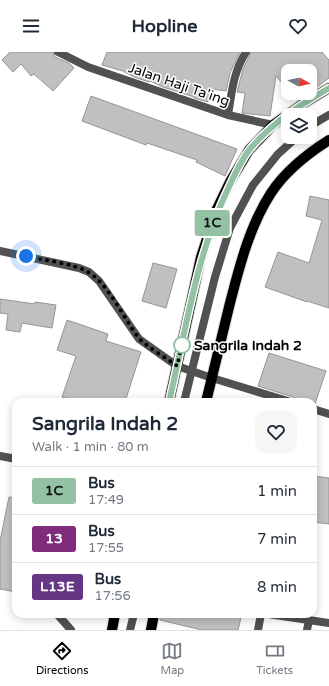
<!DOCTYPE html>
<meta charset="utf-8">
<style>
:root{--surface:#fff;--page:#f6f6f7;--text:#1f2937;--muted:#747a83;--line:#e0e1e3;--accent:#000}
body{margin:0;font-family:"Varela Round",sans-serif;background:var(--page);color:var(--text);height:100vh;display:flex;flex-direction:column;font-size:15px;white-space:nowrap}
*{box-sizing:border-box;margin:0}
p{font-size:13px;color:var(--muted)}
.icon{flex:none;width:22px;height:22px;fill:none;stroke:currentColor;stroke-width:2;stroke-linecap:round;stroke-linejoin:round}
.map{position:relative;flex:1;overflow:hidden}
.details{position:absolute;left:12px;top:346px;width:305px;height:220px;display:flex;flex-direction:column;background:var(--surface);border-radius:12px;box-shadow:0 2px 10px #0003}
.details>*{flex:none}
.badge{padding:0 8px;border-radius:3px;font-size:14px;line-height:26px}
.needle{width:26px;rotate:98deg}
.fabs{position:absolute;left:281px;top:12px;display:grid;gap:8px}
.fabs a{display:grid;place-items:center;width:36px;height:36px;border-radius:8px;background:var(--surface);box-shadow:0 2px 10px #0003;font-size:20px}
.you{position:absolute;width:20px;height:20px;margin:-10px;border:3px solid #fff;border-radius:50%;background:#1a73e8;box-shadow:0 0 0 6px #1a73e833}
.map>.badge{position:absolute;translate:-50% -50%;box-shadow:0 0 0 2px #fff}
.round{display:grid;place-items:center;flex:none;width:42px;height:42px;border-radius:12px;background:var(--page)}
.head{display:flex;align-items:center;justify-content:space-between;height:68px;padding:0 20px}
h1{font-size:19px;font-weight:800;line-height:30px}
ul{padding:0;list-style:none}
li{display:flex;align-items:center;gap:12px;height:48px;padding:0 20px;border-top:1px solid var(--line)}
li div{flex:1}
li b{display:block;font-size:15px}
li em{font-style:normal}
li .badge{min-width:44px;font-weight:700;text-align:center}
header{display:flex;justify-content:space-between;align-items:center;height:52px;padding:0 20px;background:var(--surface);font-size:18px;font-weight:800}
.dock{display:flex;justify-content:space-around;align-items:center;height:56px;border-top:1px solid var(--line);background:var(--surface);font-size:11px;color:var(--muted)}
.dock a{display:grid;justify-items:center;gap:2px}
.dock .active{color:var(--accent)}
.map>svg:first-child{display:block}
</style>
<header><svg class="icon" aria-label="menu" viewBox="0 0 24 24"><path d="M4 6h16M4 12h16M4 18h16"/></svg>Hopline<svg class="icon" aria-label="heart" viewBox="0 0 24 24"><path d="M12 20l-8-8c-3-5 5-10 8-4 3-6 11-1 8 4z"/></svg></header>
<div class="map">
<svg width="329" height="578" viewBox="0 0 329 578">
<rect width="100%" height="100%" fill="#fff"/>
<path fill="#c0c0c0" stroke="#959595" d="M10,0H53L55,5L69,11L74,16L53,39L34,22L31,24L21,12L13,20L2,8Z
M107,0H240L230,21L226,39L211,37L208,50L194,46V45L163,35L150,29L149,30L134,25L123,19L102,13Z
M251,0H322L329,8V26L310,40V19H288V38L276,24L270,64L242,61L245,41L237,40L243,17Z
M91,44L237,97L225,124L196,110L197,108L147,91L146,93L82,69Z
M310,144L329,148V256L307,249V250L265,235L278,200L309,211L322,168L306,164Z
M153,211L177,217L166,256L142,249Z
M0,247L35,252V250L56,253L52,276L22,271L20,280L6,278L8,262L0,261Z
M67,268L108,282L106,289L141,300L125,350H78L62,345L76,304L57,298Z
M269,301L326,319L315,352H313V350H302L296,348L293,345L258,334Z
M313,424L329,426V472L313,470Z
M9,445L16,446V540L0,537V489Z
M160,562H242L238,578H202L160,568Z"/>
<g fill="none" stroke-linecap="round" stroke-linejoin="round">
<g stroke="#dbdbdb" stroke-width="12">
<path id="primary" d="M169,350L201,205L216,159L231,128L249,98L273,73L304,51L329,36
M206,350C214,318 221,287 229,255C239,216 249,175 271,141C286,118 307,102 329,88
M112,578L115,562
M151,578L154,562"/>
</g>
<path stroke="#515151" stroke-width="8" d="M310,74L329,63
M0,404L16,407
M57,562L71,578
M268,562L329,571
M130,578L134,562
M258,578L261,562
M307,578L309,568"/>
<path stroke="#515151" stroke-width="8" d="M58,0L88,15L228,63L273,73
M228,63C232,39 233,21 246,0
M0,199L79,216L89,220L99,229L139,287L177,314L212,326L291,350
M313,357L329,362"/>
<use href="#primary" stroke="#000" stroke-width="10"/>
<path stroke="#515151" stroke-width="8" d="M184,350L215,225L230,176L253,133L278,102L297,85"/>
</g>
<g fill="none" stroke-linecap="round" stroke-linejoin="round">
<g stroke="#fff" stroke-width="9">
<path id="line" d="M169,350C186,278 196,204 228,137C234,124 241,108 250,97C272,71 300,53 329,36"/>
</g>
<use href="#line" stroke="#93c1a4" stroke-width="6"/>
<path stroke="#000" stroke-width="4" stroke-dasharray="0 7.2" d="M26,204C43,208 75,212 88,220C108,231 124,267 138,285C144,293 168,307 177,314L182,293"/>
</g>
<circle fill="#fff" stroke="#93c1a4" stroke-width="2" cx="182" cy="293" r="8"/>
<g text-anchor="middle" stroke-width="3" stroke-linejoin="round" paint-order="stroke">
<g font-size="14" fill="#000" stroke="#fff">
<text transform="translate(179 32) rotate(19)" y="5">Jalan Haji Ta'ing</text>
</g>
<g font-size="14" font-weight="bold" fill="#000" stroke="#fff" text-anchor="start">
<text x="194" y="298">Sangrila Indah 2</text>
</g>
</g>
</svg>
<div class="fabs">
<a><svg class="needle" viewBox="-14 -14 28 28"><path d="M0-13l5 13h-10z" fill="#e53935"/><path d="M0 13l5-13h-10z" fill="#747a83"/></svg></a>
<a><svg class="icon" aria-label="layers" viewBox="0 0 24 24"><path d="M12 4l9 5-9 5-9-5zM3 14l9 5 9-5"/></svg></a>
</div>
<div class="you" style="left:26px;top:204px"></div>
<b class="badge" style="left:212px;top:171px;background:#93c1a4;color:#111">1C</b>
<section class="details">
<div class="head"><div><h1>Sangrila Indah 2</h1><p>Walk · 1 min · 80 m</p></div><a class="round"><svg class="icon" aria-label="heart" viewBox="0 0 24 24"><path d="M12 20l-8-8c-3-5 5-10 8-4 3-6 11-1 8 4z"/></svg></a></div>
<ul>
<li><span class="badge" style="background:#93c1a4;color:#111">1C</span><div><b>Bus</b><p>17:49</p></div><em>1 min</em></li>
<li><span class="badge" style="background:#802b7c;color:#fff">13</span><div><b>Bus</b><p>17:55</p></div><em>7 min</em></li>
<li><span class="badge" style="background:#643683;color:#fff">L13E</span><div><b>Bus</b><p>17:56</p></div><em>8 min</em></li>
</ul>
</section>
</div>
<nav class="dock">
<a class="active"><svg class="icon" aria-label="directions" viewBox="0 0 24 24"><path d="M12 3l9 9-9 9-9-9zM9 14v-3h6M13 9l2 2-2 2"/></svg>Directions</a>
<a><svg class="icon" aria-label="map" viewBox="0 0 24 24"><path d="M3 6l6-2 6 2 6-2v14l-6 2-6-2-6 2zM9 4v14M15 6v14"/></svg>Map</a>
<a><svg class="icon" aria-label="tickets" viewBox="0 0 24 24"><path d="M3 7h18v10H3zM15 7v10"/></svg>Tickets</a>
</nav>
